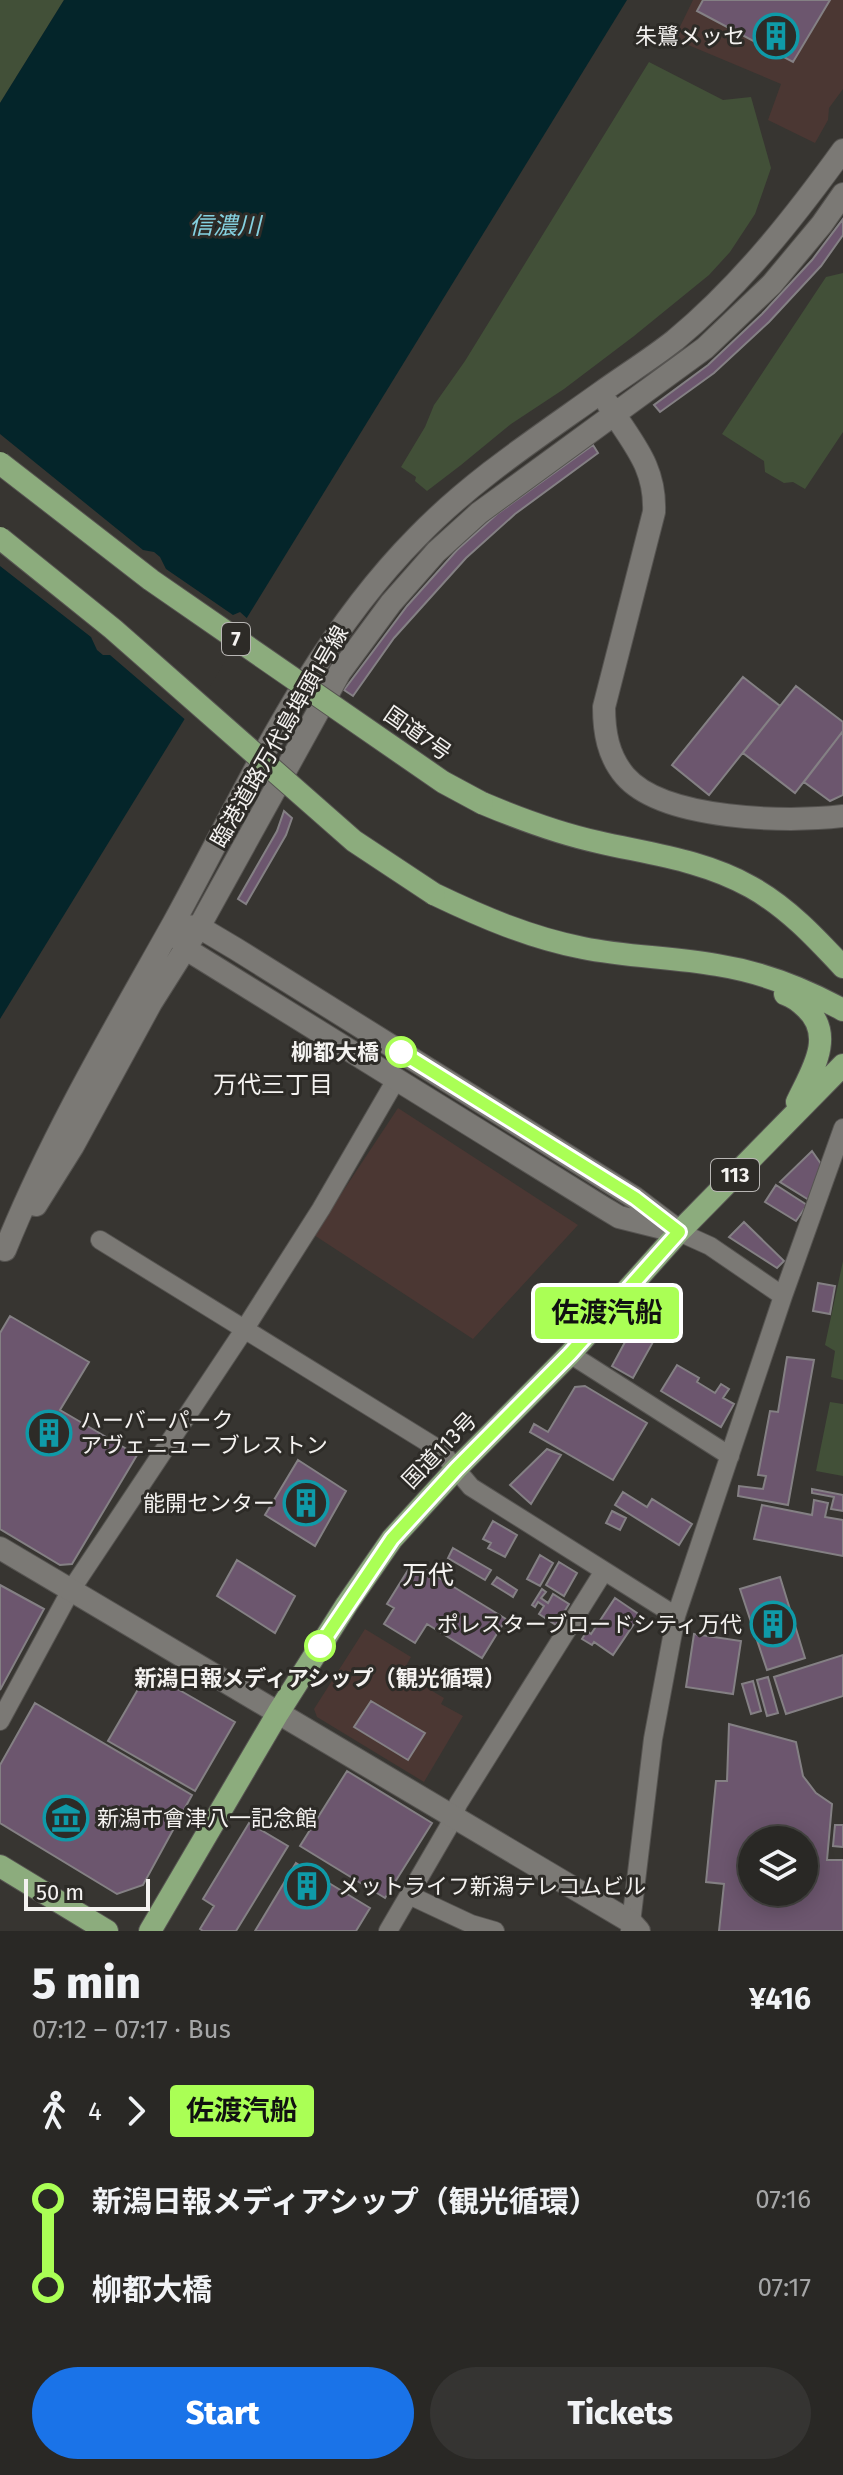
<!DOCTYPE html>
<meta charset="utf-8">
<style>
:root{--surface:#292825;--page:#353432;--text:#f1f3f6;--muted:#a5a6a7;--line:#454442;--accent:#1a73e8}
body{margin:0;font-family:"Fira Sans","Noto Sans JP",sans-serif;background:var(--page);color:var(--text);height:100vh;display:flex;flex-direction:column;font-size:30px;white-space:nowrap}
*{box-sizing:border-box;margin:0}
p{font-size:26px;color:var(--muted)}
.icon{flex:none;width:44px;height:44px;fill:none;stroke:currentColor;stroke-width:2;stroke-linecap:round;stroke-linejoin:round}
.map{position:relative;height:1931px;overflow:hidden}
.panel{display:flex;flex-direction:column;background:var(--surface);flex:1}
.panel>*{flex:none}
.badge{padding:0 16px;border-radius:6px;font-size:28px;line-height:52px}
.fabs{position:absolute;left:738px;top:1826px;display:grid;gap:16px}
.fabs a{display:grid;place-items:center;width:80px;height:80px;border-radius:50%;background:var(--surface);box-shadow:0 4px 20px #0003,0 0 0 2px var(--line);font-size:40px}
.scale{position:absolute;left:24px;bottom:20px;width:126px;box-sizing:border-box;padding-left:8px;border:4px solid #f4f2f0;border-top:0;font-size:22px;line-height:28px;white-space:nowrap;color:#f4f2f0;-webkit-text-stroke:6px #2d2b27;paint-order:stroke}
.map>.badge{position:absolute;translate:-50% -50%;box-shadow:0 0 0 4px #fff}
.legs{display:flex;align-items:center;gap:12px;height:88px;padding:0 32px;font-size:26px}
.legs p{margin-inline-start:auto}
.headline{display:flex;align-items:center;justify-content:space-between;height:136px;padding:0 32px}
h1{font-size:44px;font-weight:800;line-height:60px}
.primary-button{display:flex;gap:16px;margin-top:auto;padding:16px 32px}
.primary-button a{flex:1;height:92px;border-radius:48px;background:var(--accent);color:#fff;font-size:32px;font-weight:800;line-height:92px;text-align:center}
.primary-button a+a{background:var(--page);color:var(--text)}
ul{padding:0 32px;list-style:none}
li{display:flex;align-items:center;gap:28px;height:88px;font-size:30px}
li i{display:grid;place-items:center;width:12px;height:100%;margin:0 10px;background:currentColor}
li i::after{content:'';width:20px;height:20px;margin:-10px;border:6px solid;border-radius:50%;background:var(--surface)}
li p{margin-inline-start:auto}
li:first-child i{background:linear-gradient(#0000 50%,currentColor 0)}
li:last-child i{background:linear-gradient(currentColor 50%,#0000 0)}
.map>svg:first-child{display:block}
</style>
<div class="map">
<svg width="843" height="1931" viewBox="0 0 843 1931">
<rect width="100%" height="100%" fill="#373531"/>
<path fill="#4b3733" d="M693,0H843V89L829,108L828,120L815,143L768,120L781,84L674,39Z
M398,1108L578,1225L473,1339L314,1235Z
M365,1629L411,1657L402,1673L444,1698L441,1704L463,1716L424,1782L317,1717L314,1709Z"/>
<path fill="#425038" d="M0,0H64L0,103Z
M649,62L723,100L751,97L771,168L755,214L730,252L709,275L634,336L564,389L511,424L461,465L427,491L415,481L416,477L401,467L425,427L434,405L465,361Z
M843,273V432L805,489L793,482L784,483L765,472L764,461L722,434L826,277Z
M843,1261V1380L831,1377L835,1351L825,1345Z
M830,1402L843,1404V1476L816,1471Z"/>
<path fill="#04252a" d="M64,0H627L0,1019V103Z"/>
<path fill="#373531" d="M0,434L143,550L154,552L160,557L166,569L233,615L240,612L250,621L188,722L110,655H103L97,650L91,637L0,566Z"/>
<path fill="#6c566e" stroke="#848084" stroke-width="2" fill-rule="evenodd" d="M703,0H830L793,62L697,11Z
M843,219V235L821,266L769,322L714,373L660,412L654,405L708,365L762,314L812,260Z
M593,445L598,453L515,514L466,558L394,638L353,696L344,690L407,606L457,550L497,514Z
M743,677L780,706L709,795L672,765Z
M796,686L843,722V731L795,793L743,753Z
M843,731V795L830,801L804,782Z
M284,811L292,818L286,835L246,904L238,899L277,831Z
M812,1151L821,1164L809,1200L780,1182Z
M776,1185L807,1205L796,1221L765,1202Z
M744,1222L784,1261L777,1268L729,1237Z
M818,1283L835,1286L830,1314L813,1311Z
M10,1316L89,1362L60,1410L137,1455L72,1564L60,1565L0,1529V1333Z
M640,1323L658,1333L633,1378L612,1366L631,1331L634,1333Z
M787,1357L814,1360L788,1505L738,1496L739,1486L763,1489L766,1476L758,1475L770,1411L778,1412Z
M677,1365L699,1378L697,1382L715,1393L721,1384L729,1389L723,1398L734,1404L721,1427L661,1391Z
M585,1386L647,1423L613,1480L530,1432L534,1424L548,1432L575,1387Z
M547,1449L561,1455L531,1504L510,1485Z
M298,1460L346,1491L315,1546L265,1515Z
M812,1489L843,1495V1511L831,1509L834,1497L812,1493Z
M623,1492L647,1507L652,1499L692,1524L679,1545L615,1505Z
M814,1500L828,1503L825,1517L843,1520V1556L754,1539L762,1505L812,1515Z
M612,1511L626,1518L620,1530L606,1523Z
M493,1521L517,1535L505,1557L488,1548L491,1543L483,1539Z
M453,1548L491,1570L485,1580L448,1558Z
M540,1555L553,1563L540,1586L527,1579Z
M237,1560L295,1596L275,1633L217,1596Z
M413,1562L506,1619L482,1658L427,1624L415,1643L384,1624L394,1608L387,1604Z
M559,1562L577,1573L564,1596L546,1585Z
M497,1577L517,1590L513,1597L492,1584Z
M780,1577L805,1658L767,1670L740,1589Z
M0,1585L44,1609L0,1690Z
M542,1589L546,1592L541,1598L548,1603L553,1594L569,1604L556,1625L539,1614L544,1606L538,1602L535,1607L532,1605Z
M615,1598L640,1615L613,1655L594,1642L592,1645L582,1639L587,1631L591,1634Z
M694,1634L741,1641L733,1694L686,1687Z
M843,1655V1696L786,1714L774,1677Z
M148,1672L235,1722L195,1791L108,1741Z
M768,1677L778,1713L767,1716L757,1680Z
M753,1681L761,1711L751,1714L742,1684Z
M371,1701L425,1733L408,1760L354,1727Z
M35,1703L192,1795L143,1885L117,1894L0,1823V1765Z
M729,1724L796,1742L803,1776L816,1793L832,1804L827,1860H843V1931H719L724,1884L706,1882L716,1781H727ZM752,1840H804V1892H752Z
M347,1771L432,1823L385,1898L300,1846Z
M249,1823L288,1846L236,1931H203L200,1929L214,1906L203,1899Z
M835,1825H843V1847L833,1846Z
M296,1863L370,1908L356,1931H255Z"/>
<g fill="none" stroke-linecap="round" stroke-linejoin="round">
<g stroke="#565451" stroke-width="20">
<path id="minor" d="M679,1232L710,1246L783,1296
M100,1240L440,1450L471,1487L676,1616
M570,1354L730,1456
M0,1721L71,1590L244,1330L321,1209L397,1078
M409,1895L471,1924L495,1931
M388,1931L448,1828L458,1804L604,1571
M630,1931L653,1739L676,1616L783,1296L843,1128"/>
</g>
<g stroke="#565451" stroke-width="24">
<path id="tertiary" d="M608,404C631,442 656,465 654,512L604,707C604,732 608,756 625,776C663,820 788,823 843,816
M185,926L199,927L236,949L635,1198L672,1226
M179,937L186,949L604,1208L619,1217L679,1232
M36,1205L73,1146L151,1003L199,927L340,672L391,603L436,552L479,513L705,348L772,284L822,224L843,194
M5,1250C51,1136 113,1031 173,924C246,791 309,646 417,537C471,481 537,438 600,393C625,375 651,359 675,340C741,285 793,219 843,150
M0,1548L631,1922L639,1931"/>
</g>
<g stroke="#565451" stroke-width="24">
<path id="trunk" d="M482,803C520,819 557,833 598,842C650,854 703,860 751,887C787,907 815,937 843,967
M434,894C482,917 531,938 583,948C627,957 672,957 717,965C761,972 803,988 843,1010
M785,994C794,997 800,1002 806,1008C836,1036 811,1072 797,1102
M0,1866L107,1931
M150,1931L278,1713L347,1604L392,1539L456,1469L570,1354L679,1232L843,1065"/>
</g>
<use href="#minor" stroke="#7b7975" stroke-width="18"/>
<use href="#tertiary" stroke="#7b7975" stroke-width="22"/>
<use href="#trunk" stroke="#8cac7d" stroke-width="22"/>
<g stroke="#565451" stroke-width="24" stroke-linecap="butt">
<path id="trunk-bridge" d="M0,463L151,580L443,782L482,803
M0,538L113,629L354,841L434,894"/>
</g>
<use href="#trunk-bridge" stroke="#8cac7d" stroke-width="22"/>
</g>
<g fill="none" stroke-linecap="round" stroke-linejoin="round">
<g stroke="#fff" stroke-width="18">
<path id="line-1" d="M320,1646L392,1539L456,1469L570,1354L679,1232L635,1198L401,1052"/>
</g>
<use href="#line-1" stroke="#af5" stroke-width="12"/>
</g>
<defs>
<g id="building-ring" transform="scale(2.3)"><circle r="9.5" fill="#2d2b27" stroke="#0f9aa8" stroke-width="1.5"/><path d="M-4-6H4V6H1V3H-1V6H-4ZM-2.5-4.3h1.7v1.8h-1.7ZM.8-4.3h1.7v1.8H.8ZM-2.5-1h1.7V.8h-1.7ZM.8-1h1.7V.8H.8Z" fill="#0f9aa8"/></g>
<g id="museum-ring" transform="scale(2.3)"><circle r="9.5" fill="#2d2b27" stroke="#0f9aa8" stroke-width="1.5"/><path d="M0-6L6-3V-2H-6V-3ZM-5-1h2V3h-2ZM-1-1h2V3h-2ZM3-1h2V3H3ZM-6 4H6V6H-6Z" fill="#0f9aa8"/></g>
</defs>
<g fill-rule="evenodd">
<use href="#building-ring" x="776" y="36"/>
<use href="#building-ring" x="49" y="1433"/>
<use href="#building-ring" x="306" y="1503"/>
<use href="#building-ring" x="773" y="1624"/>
<use href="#museum-ring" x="66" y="1818"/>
<use href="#building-ring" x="307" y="1886"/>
</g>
<g fill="#fff" stroke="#af5" stroke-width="4">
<circle cx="401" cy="1052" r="14"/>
<circle cx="320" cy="1646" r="14"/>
</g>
<g text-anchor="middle" stroke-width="6" stroke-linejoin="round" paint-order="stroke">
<g fill="#2d2b27" stroke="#b8b6b4" stroke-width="2">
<rect x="222" y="623" width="28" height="32" rx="6"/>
<rect x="711" y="1159" width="48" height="32" rx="6"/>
</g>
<g font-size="20" font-weight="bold" fill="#f4f2f0">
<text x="236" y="646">7</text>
<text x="735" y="1182">113</text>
</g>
<g font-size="22" fill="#f4f2f0" stroke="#2d2b27" text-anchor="end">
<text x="745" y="44">朱鷺メッセ</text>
<text x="80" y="1428" text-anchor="start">ハーバーパーク<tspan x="80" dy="25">アヴェニュー ブレストン</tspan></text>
<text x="275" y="1511">能開センター</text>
<text x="742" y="1632">ポレスターブロードシティ万代</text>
<text x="97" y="1826" text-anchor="start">新潟市會津八一記念館</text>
<text x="338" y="1894" text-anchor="start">メットライフ新潟テレコムビル</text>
</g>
<g font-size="22" fill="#f4f2f0" stroke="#2d2b27">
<text transform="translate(418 733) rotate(35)" y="8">国道7号</text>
<text transform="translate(279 736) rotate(-60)" y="8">臨港道路万代島埠頭1号線</text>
<text transform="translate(439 1450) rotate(-46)" y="8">国道113号</text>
</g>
<g font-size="22" font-weight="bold" fill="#f4f2f0" stroke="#2d2b27" text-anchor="end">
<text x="379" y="1060">柳都大橋</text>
<text x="320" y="1686" text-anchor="middle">新潟日報メディアシップ（観光循環）</text>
</g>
<g font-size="24" font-style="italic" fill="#85d1e0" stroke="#2d2b27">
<text x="225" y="234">信濃川</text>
</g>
<g font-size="24" fill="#f4f2f0" stroke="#2d2b27">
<text x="273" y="1093">万代三丁目</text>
</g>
<g font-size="26" fill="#f4f2f0" stroke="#2d2b27">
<text x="428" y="1584">万代</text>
</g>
</g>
</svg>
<div class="fabs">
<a><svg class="icon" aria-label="layers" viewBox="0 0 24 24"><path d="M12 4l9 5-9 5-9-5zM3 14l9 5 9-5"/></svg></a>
</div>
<div class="scale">50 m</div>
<b class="badge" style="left:607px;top:1313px;background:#af5;color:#111">佐渡汽船</b>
</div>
<section class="panel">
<div class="headline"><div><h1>5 min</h1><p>07:12 – 07:17 · Bus</p></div><b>¥416</b></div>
<div class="legs"><svg class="icon" aria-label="walk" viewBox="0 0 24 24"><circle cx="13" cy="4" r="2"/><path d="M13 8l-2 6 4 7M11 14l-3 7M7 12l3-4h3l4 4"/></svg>4<svg class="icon" aria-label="forward" viewBox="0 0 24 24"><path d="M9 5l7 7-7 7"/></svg><b class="badge" style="background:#af5;color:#111">佐渡汽船</b></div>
<ul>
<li><i style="color:#af5"></i><b>新潟日報メディアシップ（観光循環）</b><p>07:16</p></li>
<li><i style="color:#af5"></i><b>柳都大橋</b><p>07:17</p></li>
</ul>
<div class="primary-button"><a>Start</a><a>Tickets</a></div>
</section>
